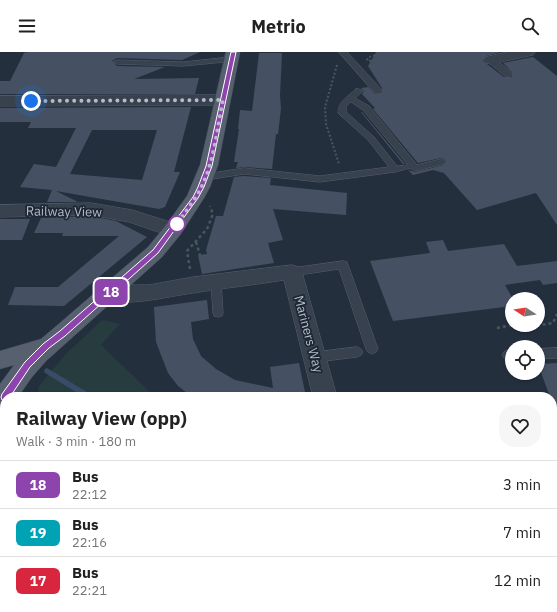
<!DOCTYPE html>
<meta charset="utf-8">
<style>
:root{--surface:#fff;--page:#f6f6f6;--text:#222;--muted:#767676;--line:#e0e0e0}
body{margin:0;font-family:"IBM Plex Sans",sans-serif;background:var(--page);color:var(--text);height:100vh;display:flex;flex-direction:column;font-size:15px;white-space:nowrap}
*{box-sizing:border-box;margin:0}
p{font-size:13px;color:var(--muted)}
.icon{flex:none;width:22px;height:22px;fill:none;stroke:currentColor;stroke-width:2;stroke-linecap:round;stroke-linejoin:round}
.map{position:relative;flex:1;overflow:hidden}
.sheet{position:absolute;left:0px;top:340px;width:557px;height:220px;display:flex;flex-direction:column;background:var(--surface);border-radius:16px 16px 0 0;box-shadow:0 1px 3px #0004}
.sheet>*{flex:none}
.badge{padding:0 8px;border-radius:6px;font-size:14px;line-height:26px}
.needle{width:26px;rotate:282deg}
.tools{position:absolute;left:505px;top:240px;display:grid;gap:8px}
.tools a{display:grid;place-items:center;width:40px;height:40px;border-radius:50%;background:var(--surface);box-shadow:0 1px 3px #0004;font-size:20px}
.you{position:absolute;width:20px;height:20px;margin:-10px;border:3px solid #fff;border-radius:50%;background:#1a73e8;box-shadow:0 0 0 6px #1a73e833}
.map>.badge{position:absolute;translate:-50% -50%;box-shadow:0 0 0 2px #fff}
.round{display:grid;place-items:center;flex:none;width:42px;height:42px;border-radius:16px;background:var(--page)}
.overview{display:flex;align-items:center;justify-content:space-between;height:68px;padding:0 16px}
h1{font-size:19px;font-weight:700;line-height:30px}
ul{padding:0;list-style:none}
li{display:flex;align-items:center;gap:12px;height:48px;padding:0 16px;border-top:1px solid var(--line)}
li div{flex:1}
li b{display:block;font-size:15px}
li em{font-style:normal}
li .badge{min-width:44px;font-weight:700;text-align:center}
header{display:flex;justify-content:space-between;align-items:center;height:52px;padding:0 16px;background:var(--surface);font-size:18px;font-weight:700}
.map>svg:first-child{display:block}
</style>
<header><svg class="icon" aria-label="menu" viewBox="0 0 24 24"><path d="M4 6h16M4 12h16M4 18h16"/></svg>Metrio<svg class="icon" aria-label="search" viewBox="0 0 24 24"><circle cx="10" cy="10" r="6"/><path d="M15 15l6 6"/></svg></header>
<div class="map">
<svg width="557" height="560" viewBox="0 0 557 560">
<rect width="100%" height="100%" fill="#242f3e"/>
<path fill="#263c3f" d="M102,268L120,272L101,293L150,340L158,345H40L38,335L67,301Z
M0,475H5V555H552V493H557V560H0Z"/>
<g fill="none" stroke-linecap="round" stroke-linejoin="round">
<path fill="#394c67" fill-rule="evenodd" d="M47,316L92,343L93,345H84L45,321L44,319L45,317Z
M552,415H557V421H552Z"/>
</g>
<path fill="#455162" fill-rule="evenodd" d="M27,0H200L182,8L117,6L112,9L117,14L165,15L134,27L199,26L195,42H0V29H10L24,1Z
M376,0H501L486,4L483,9L504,25H512V20L503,11L533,5L557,24V173L536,141L477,158L444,121L433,118L413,123L408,118L415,120L444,113L446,109L444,107L441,106L418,111L373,57L375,56L362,42L364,39L361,36L368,35L375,42L382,41V36L368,14Z
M259,1H282L280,43L281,57L278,82H276L272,117L244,115L236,116L238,110H234L239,77H238L240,58L252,59Z
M191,55L174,120H180L165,155L159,157L56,139L78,150H47L52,138L20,135L34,112L56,115L76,76H28L31,70H0V56ZM92,78H157L142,128L70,122Z
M361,60H362L405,112H403Z
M244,124L271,126L270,133L347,141L346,163L273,157L283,188L268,191L274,211L202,222L198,203L207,202L206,198L216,164H223L234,125Z
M91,164L116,169L147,185L64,254L8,253L15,235H58L119,184H62L63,181H34L41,166Z
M0,167H30L22,188H0Z
M443,188L448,199L504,192L517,214L557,209V231L543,233L540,228L505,233L513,247L512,254L393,269L370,209L430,201L426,190Z
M207,248L209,267L191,270L193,287L201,304L216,317L235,328L273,336L270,315L299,311L306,345H192L178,334L168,321L156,290L154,255Z
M557,311V360H556L552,351V345H550L538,312Z"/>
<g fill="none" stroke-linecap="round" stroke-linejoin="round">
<g stroke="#565f6c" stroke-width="1">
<path id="service" d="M339,0H347L381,37V41H375Z
M232,5L236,7L235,9L183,14L117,12L113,10L117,8L183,10Z
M488,6H494L511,20V24H505L488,10Z
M356,37H359L363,39L355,46L369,54L417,113L441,107L444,108L445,110L444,112L415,119L410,116L395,120L320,130L244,122L206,128L202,125L206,122L244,116L320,124L389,115L368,88L338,61C338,49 348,45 356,37ZM351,50L363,58L408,113L397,114L374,85L346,60V55Z
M343,209L347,210L348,213L378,297L376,300L372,302L368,300L366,297L339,217L292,224L288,223L287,220L288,217L292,216Z
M216,226L220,227L221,230L223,261L222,264L218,265L214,264L213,261L211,230L212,227Z
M357,295L361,297L363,300L361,303L357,305L316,310L312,308L310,305L312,302L316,300Z
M557,296V306L538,307V297Z
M508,298H512V308L504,306L502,303L504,300Z"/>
</g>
<g stroke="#565f6c" stroke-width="1">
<path id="minor" d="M508,0H535L533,3L491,12L486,11L484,8L486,5Z
M223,43L228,45L231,48L228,51L223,53L0,54V44Z
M91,151L132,158L180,173L183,178L180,183L173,185L129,170L91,163L0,165V153Z
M292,213L299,215L302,220L337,345H313L284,228C254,233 223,236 193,241C164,245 130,255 102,247L99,241L102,235L109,233H149L193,225Z"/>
</g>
<g stroke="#414a57" stroke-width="1">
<path id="primary" d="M226,0H240L218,113L210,135L204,146L180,183L162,205L46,309L32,325L18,345H5V355L0,353V332L14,313L0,317V299L41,287L54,276L148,195L166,173L187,144L200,113Z
M5,371V410L0,412V373Z
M5,442V468L0,469V443Z
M552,464H557V492H552Z"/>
</g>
<path stroke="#44595c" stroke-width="2" stroke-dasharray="2 2" stroke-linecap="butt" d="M371,9L367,8L369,5L379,2L377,0
M337,13L325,55L326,72L339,112"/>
<path stroke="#44595c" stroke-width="2.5" stroke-dasharray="3 3" stroke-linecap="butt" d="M196,190L200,203
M190,217L187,199L207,177L213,162L210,154
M526,273L527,275L553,271L557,262
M497,276L512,273"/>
<use href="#service" fill="#38414e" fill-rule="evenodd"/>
<use href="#minor" fill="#38414e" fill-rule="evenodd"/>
<use href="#primary" fill="#56606e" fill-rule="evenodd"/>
</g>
<path fill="#8e44ad" stroke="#fff" d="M231,0H236L212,114L204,135L198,146L158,201L65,284L49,296L30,315L8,348H2L1,345L2,342L25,310L43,292L60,279L153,198L193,145L198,135L206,114Z"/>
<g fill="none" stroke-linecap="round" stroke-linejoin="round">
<path stroke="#b4bcc9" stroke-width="4" stroke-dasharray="0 7.2" d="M31,49L223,48C217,76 214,110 201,136C195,148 185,160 177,172"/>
</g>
<circle fill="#fff" stroke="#8e44ad" stroke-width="2" cx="177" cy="172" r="8"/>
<g text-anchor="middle" stroke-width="3.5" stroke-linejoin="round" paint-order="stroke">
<g font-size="13" fill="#b4bcc9" stroke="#1d2633">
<text transform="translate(64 159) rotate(1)" y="5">Railway View</text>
<text transform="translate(309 282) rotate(75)" y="5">Mariners Way</text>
</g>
</g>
</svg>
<div class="tools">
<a><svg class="needle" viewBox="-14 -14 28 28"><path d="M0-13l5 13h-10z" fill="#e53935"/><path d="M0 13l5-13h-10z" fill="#767676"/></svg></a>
<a><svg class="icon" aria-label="locate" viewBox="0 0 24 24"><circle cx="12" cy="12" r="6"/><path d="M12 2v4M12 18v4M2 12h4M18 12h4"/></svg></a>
</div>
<div class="you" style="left:31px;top:49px"></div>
<b class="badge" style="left:111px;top:240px;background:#8e44ad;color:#fff">18</b>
<section class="sheet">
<div class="overview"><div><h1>Railway View (opp)</h1><p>Walk · 3 min · 180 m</p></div><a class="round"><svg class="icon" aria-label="heart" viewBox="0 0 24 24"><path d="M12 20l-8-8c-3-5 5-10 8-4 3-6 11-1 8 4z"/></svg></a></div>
<ul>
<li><span class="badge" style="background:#8e44ad;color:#fff">18</span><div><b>Bus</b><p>22:12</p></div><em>3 min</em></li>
<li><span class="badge" style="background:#00a3b4;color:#fff">19</span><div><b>Bus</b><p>22:16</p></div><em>7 min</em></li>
<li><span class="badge" style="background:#d7263d;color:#fff">17</span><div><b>Bus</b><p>22:21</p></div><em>12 min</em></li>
</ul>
</section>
</div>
